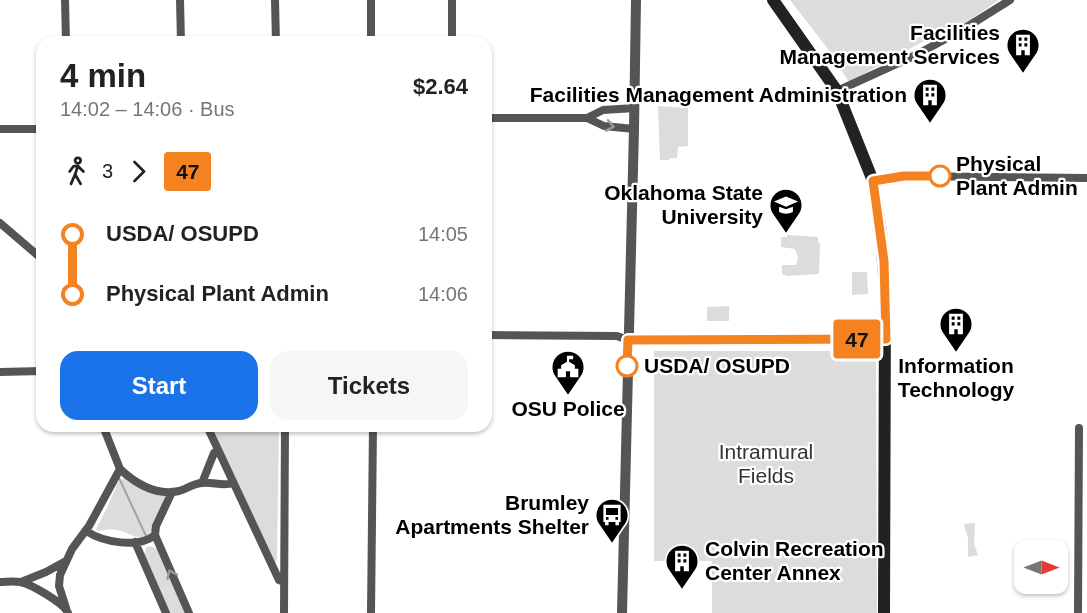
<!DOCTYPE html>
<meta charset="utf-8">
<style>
:root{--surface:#fff;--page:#f6f6f6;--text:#222;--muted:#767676;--accent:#1a73e8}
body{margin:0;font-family:Helvetica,sans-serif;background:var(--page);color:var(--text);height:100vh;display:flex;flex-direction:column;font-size:22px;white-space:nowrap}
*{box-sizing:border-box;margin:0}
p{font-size:20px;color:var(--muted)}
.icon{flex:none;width:33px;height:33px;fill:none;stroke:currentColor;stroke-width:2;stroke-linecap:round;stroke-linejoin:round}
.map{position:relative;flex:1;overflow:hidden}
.drawer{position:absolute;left:36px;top:36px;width:456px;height:396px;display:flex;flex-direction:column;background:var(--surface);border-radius:18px;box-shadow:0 2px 4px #0004}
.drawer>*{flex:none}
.badge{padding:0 12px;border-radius:4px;font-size:21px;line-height:39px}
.needle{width:39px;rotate:90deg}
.fabs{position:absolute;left:1014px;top:540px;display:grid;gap:12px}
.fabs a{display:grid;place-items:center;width:54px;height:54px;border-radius:12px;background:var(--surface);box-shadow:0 2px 4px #0004;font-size:30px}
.map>.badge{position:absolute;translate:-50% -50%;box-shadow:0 0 0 3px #fff}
.legs{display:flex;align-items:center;gap:9px;height:66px;padding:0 24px;font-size:20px}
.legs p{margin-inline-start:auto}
.head{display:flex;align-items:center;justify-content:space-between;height:102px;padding:0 24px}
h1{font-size:33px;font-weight:600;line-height:45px}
.button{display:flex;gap:12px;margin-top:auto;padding:12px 24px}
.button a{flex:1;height:69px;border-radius:18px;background:var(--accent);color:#fff;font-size:24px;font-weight:600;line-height:69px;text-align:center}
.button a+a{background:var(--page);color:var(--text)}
ul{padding:0 24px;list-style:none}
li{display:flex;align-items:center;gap:21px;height:60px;font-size:22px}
li i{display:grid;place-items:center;width:9px;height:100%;margin:0 8px;background:currentColor}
li i::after{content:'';width:15px;height:15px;margin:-8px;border:4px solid;border-radius:50%;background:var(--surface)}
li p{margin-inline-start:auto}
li:first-child i{background:linear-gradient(#0000 50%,currentColor 0)}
li:last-child i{background:linear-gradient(currentColor 50%,#0000 0)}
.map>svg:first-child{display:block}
</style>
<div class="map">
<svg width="1087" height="613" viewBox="0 0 1087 613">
<rect width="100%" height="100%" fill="#fff"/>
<path fill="#dcdcdc" d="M790,0H999L964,24L928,39L849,82L828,49Z
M658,106L688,108V146L678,147L677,158H670L669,160H660Z
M787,235L818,237V243H820L819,274L787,276L782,274V265H796L798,258L795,249L781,247V237H787Z
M852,272H867L868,294L852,295Z
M729,306V321H707V307Z
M654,351H876L877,613H712V561H654Z
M218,426H279L277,560L275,564L215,434L214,427Z
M126,477L167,495C161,505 159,515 154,526C145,548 131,532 117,530C111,529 104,530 98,531L96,529L107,508L118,482Z
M975,523L974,544L978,555L968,557V538L964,524Z
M151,546L158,550L186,613H170L144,554L147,547Z"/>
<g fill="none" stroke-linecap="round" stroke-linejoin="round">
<path stroke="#a3a3a3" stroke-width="2" d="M119,478L147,538"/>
<path stroke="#555" stroke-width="8" d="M65,0L66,42
M180,0L181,42
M275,0L276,42
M371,0V42
M452,42V0
M837,91L916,55L962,30L1010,0
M486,118H587L604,126L634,129
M587,118L603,110L635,108
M0,129H42
M873,181L904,176L1087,178
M0,223L42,259
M486,335L617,336L628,340L886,339
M0,372L42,371
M207,426L279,580L284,582
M120,469C136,484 156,496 179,491C186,489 193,484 201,483C212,481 222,487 233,483
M202,483L214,453L218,450
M172,492L156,526L155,535L189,613
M86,531C103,542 138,549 155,535
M135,542L166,613
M0,582C6,582 14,581 20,582C31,584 64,603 68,613
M21,582L46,572L66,561
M66,608L59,586L60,575L72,549L89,526L120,469L103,426
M284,613L285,426
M371,613L373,426
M1078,613L1079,428"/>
<path stroke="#555" stroke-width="10" d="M622,613L634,129L636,0"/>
<path stroke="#222" stroke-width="12" d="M773,0L837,91L873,181L881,233L885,293L884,613"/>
</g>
<defs><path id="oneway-chevron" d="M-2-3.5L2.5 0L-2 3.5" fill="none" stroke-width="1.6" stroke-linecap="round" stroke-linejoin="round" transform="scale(1.5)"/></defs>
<g stroke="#999">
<use href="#oneway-chevron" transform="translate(610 126) rotate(11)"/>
<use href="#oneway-chevron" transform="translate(171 574) rotate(-114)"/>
</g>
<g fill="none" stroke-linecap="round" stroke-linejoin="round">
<g stroke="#fff" stroke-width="14">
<path id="line-1" d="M627,366L628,340L886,339L884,261L873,181L904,176H940"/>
</g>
<use href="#line-1" stroke="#f58220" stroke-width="9"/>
</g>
<defs>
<g id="building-pin" transform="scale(1.725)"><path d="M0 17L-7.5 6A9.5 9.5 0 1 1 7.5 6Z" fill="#000" stroke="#fff"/><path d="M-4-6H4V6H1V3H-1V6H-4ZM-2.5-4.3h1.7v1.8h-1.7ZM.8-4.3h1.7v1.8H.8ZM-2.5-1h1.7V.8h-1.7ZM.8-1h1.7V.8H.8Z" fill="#fff"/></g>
<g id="university-pin" transform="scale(1.725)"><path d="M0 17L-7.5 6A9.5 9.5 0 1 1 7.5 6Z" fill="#000" stroke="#fff"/><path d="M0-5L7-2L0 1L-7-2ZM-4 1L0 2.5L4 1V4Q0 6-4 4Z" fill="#fff"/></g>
<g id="civic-pin" transform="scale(1.725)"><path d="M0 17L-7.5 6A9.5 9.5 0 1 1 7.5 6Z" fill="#000" stroke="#fff"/><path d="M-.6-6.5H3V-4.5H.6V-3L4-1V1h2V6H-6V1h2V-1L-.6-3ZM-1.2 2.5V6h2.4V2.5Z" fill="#fff"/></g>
<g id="bus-pin" transform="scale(1.725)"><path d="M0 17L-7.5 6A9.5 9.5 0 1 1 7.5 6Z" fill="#000" stroke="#fff"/><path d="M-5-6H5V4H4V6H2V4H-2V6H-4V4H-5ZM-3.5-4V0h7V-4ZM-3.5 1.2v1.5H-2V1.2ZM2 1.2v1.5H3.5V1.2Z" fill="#fff"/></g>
</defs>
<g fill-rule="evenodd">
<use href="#building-pin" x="1023" y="45"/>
<use href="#building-pin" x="930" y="95"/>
<use href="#university-pin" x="786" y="205"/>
<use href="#building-pin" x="956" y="324"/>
<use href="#civic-pin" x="568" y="367"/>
<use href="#bus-pin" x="612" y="515"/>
<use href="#building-pin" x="682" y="561"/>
</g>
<g fill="#fff" stroke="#f58220" stroke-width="3">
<circle cx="940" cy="176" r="10"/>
<circle cx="627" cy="366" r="10"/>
</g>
<g text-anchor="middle" stroke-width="4.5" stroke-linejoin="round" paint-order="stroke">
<g font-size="21" font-weight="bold" fill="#000" stroke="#fff" text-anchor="end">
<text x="1000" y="40">Facilities<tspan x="1000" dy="24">Management Services</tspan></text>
<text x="907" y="102">Facilities Management Administration</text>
<text x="763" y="200">Oklahoma State<tspan x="763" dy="24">University</tspan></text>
<text x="956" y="373" text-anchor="middle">Information<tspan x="956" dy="24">Technology</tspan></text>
<text x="568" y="416" text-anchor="middle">OSU Police</text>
<text x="589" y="510">Brumley<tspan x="589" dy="24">Apartments Shelter</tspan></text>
<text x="705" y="556" text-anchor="start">Colvin Recreation<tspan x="705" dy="24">Center Annex</tspan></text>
</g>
<g font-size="21" font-weight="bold" fill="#000" stroke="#fff" text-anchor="start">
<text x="956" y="171">Physical<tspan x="956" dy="24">Plant Admin</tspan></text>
<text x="644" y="373">USDA/ OSUPD</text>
</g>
<g font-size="21" fill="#333" stroke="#fff">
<text x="766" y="459">Intramural<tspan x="766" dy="24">Fields</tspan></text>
</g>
</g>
</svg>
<div class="fabs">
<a><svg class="needle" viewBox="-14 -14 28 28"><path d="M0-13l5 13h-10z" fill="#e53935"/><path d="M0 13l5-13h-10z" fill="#767676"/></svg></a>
</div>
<b class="badge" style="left:857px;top:339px;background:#f58220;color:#111">47</b>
<section class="drawer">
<div class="head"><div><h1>4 min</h1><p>14:02 – 14:06 · Bus</p></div><b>$2.64</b></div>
<div class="legs"><svg class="icon" aria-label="walk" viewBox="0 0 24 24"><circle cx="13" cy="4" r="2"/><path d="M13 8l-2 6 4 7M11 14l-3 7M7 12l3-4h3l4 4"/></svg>3<svg class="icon" aria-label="forward" viewBox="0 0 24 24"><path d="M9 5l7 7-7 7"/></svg><b class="badge" style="background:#f58220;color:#111">47</b></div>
<ul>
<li><i style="color:#f58220"></i><b>USDA/ OSUPD</b><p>14:05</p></li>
<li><i style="color:#f58220"></i><b>Physical Plant Admin</b><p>14:06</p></li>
</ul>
<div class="button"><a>Start</a><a>Tickets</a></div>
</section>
</div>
